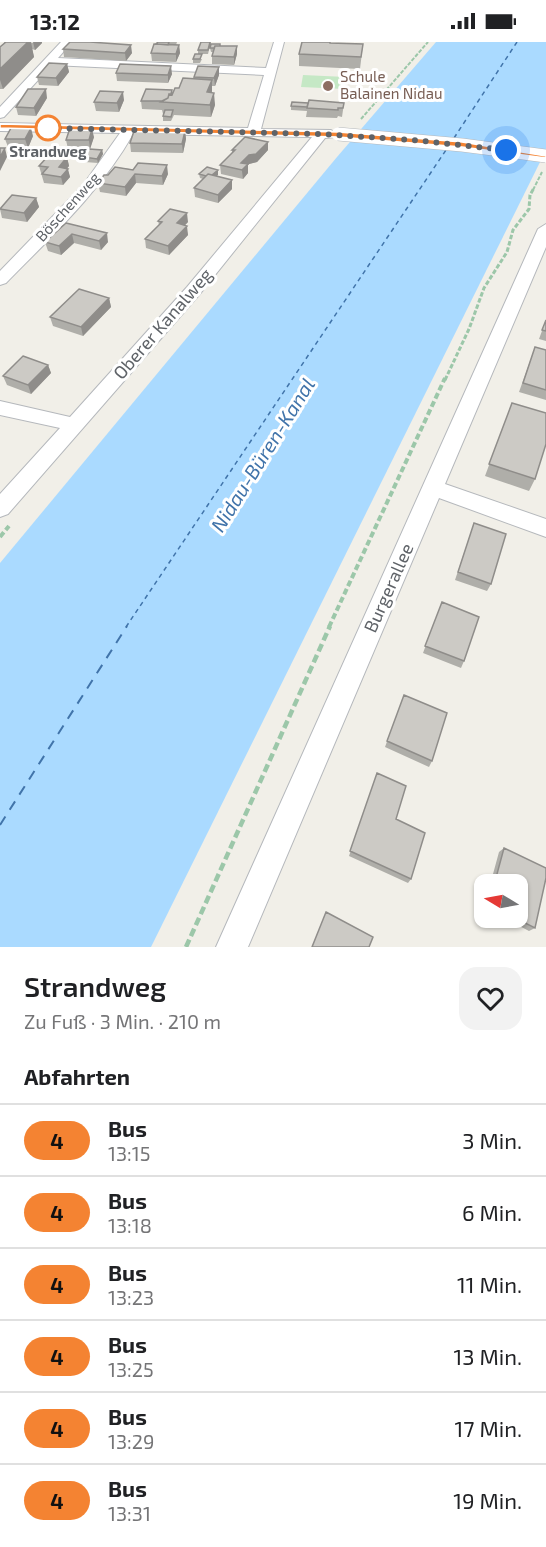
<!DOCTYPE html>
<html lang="de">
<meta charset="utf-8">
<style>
:root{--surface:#fff;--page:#f2f2f2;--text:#202124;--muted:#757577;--line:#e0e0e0}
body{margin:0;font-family:"Exo 2",sans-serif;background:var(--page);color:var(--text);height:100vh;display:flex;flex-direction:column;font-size:22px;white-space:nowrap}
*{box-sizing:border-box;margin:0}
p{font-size:20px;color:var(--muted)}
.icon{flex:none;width:33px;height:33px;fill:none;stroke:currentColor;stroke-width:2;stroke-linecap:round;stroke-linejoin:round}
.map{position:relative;height:905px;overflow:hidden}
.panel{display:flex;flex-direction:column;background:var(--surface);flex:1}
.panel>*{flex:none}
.badge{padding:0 12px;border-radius:20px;font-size:21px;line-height:39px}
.needle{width:39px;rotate:280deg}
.fabs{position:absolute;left:474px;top:832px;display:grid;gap:12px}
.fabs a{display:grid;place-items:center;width:54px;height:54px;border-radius:12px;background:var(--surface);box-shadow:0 2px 4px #0004;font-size:30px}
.you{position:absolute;width:30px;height:30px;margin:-15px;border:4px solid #fff;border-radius:50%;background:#1a73e8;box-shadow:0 0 0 9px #1a73e833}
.map>.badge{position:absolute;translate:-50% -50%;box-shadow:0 0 0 3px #fff}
h2{padding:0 24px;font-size:22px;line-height:54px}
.round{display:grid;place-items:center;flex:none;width:63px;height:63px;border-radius:18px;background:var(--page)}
.overview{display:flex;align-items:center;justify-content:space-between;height:102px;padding:0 24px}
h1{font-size:28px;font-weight:600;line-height:45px}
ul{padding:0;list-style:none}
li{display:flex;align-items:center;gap:18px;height:72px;padding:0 24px;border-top:2px solid var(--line)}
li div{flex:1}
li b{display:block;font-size:22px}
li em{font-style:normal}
li .badge{min-width:66px;font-weight:700;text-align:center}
.status{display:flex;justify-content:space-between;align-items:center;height:42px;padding:0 30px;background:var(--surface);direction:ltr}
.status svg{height:16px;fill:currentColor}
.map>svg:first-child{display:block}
</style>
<div class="status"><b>13:12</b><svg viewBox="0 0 49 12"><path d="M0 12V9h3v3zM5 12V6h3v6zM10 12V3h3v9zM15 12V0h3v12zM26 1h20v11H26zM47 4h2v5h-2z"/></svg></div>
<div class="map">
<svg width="546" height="905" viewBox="0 0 546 905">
<rect width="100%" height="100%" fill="#f1efe8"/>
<path fill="#c5e8c5" d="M303,33L346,35L344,47L301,45Z"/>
<path fill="#aadaff" d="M436,0H546V108L151,905H0V521L337,115Z"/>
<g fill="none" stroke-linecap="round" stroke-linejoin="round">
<path stroke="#4174aa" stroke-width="1.5" stroke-dasharray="4.5 4" stroke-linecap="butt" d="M454,96L517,0
M126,585L446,108"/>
<path stroke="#4174aa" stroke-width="2" stroke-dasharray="10 8" stroke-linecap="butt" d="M0,783L127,584"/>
<g stroke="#b5b8bc" stroke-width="2">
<path id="minor" d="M61,0H72L58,16L266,26L274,0H284L261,87L331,88L337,92L336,95L325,96L199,253L8,472L0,475V452L60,386L0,373V359L70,375L187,245L312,95L133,92C101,149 51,195 6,241L0,243V229L83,143L120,91L0,89V81L248,86L264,33L52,23L4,75L0,76V65Z
M546,182V205L445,442L546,477V495L439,456L248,905H216L538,187Z"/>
</g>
<path stroke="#9cc7a9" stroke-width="2" stroke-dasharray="4 1.5" stroke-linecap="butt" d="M361,77L428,0
M533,148L542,130"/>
<path stroke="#9cc7a9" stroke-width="3" stroke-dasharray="4.5 2" stroke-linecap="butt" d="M445,338L469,287L484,246L507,210L513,188L529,167L530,153L534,146"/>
<path stroke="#9cc7a9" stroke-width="4" stroke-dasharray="6 3" stroke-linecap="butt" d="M0,495L9,484
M329,585L445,336"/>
<path stroke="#9cc7a9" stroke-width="4.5" stroke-dasharray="8 4" stroke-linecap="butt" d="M186,905L330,584"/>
<use href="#minor" fill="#fff" fill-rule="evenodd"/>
<g stroke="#b5b8bc" stroke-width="14" stroke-linecap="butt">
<path id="minor-bridge" d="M338,92L462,103L546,114"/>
</g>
<use href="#minor-bridge" stroke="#fff" stroke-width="13"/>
</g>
<path fill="#afaea9" d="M4,0L42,1L35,8L32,7L34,15L3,47H0V5L4,1Z
M70,0H99L98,1L132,11L126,19L64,15L63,7Z
M158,0H177L176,3H179L180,11L176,20L152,19L151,11Z
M201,0H211L208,12H198V8Z
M332,1L363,2L360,27L299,24V12Z
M220,4H237V12L234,23L212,22V14L213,10H211L210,6Z
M193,17H202L200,21H193Z
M67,22L69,30L58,44L39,43L37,35Z
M219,25V33L215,44H212V51L215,63L211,75L174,73L171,79H163V74L164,72H163L162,68L142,67L141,59L173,50L194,37V35Z
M116,31L172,32L168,41L117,39Z
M47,56L36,74L18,73L16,65Z
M124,58L119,70L96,69L94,60Z
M308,61H344L342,75L338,74L337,76L306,75L307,69L291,68V64Z
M185,89L186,97L183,111L131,110L130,101Z
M33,94L28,106L8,105L5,97Z
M94,95L90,107H68L66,98Z
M268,100V108L257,120L249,122L248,123V131L243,137L221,132L220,123L232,111V108Z
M102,108L103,112L98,121L85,120L84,115Z
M67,115L69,124L67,126L70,135L63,143L44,141L39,124Z
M115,125L168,132L163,143L136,141L126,154L100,150L98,141L108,133Z
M218,128V133L216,134L232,138V147L218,161L195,155L194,146L203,137L200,136L199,132Z
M36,156L39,165L27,180L2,176L0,167Z
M158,179L188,180L185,183L188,193L169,213L146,206L145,197L159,183Z
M66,181L108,200L101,208L74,201L61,213L48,209L45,200Z
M109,256L111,265L83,294L53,284L50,275Z
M546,278V299L539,297Z
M535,305L546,308V358L519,350Z
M48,323L51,331L31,352L7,343L3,334Z
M512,361L535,437L529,449L485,434Z
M474,481L491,542L487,549L455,538Z
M442,560L464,619L461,626L423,611Z
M404,653L432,719L429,725L385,705Z
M377,731L396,777L411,837L408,841L349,814Z
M504,806L535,886L529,889L504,876H518V843H490L499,810Z"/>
<path fill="#8f8d8a" d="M28,0H31L34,15L3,47L0,38V27Z
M33,0H42V1L35,8Z
M131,3L132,11L126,19L125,11Z
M179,3L180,11L176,20V12Z
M237,4V12L234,23V15Z
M67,22L69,30L58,44L56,36Z
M171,24L172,32L168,41V33Z
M219,25V33L215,44L214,36Z
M212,38V49L208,62L207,50Z
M46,47L47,56L36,74L34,66Z
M123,50L124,58L119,70L117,61Z
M214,51L215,63L211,75L210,63Z
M31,86L33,94L28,106L25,97Z
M92,87L94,95L90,107L89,98Z
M185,89L186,97L183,111L182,102Z
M268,100V108L257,120L249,122L248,123V131L243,137L241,121L249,113Z
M5,106L7,115L0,129V115Z
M102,108L103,112L98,121L97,117Z
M67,115L69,124L61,134L59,125Z
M167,123L168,132L163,143L162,134Z
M68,127L70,135L63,143L61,135Z
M218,128V133L211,139L210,135Z
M135,132L136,141L126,154L125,145Z
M232,138V147L218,161V153Z
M36,156L39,165L27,180L24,171Z
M187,171L188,180L178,190L177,181Z
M187,184L188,193L169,213L168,204Z
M107,191L108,200L101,208L99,199Z
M72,192L74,201L61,213L59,204Z
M109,256L111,265L83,294L81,285Z
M48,323L51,331L31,352L28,343Z"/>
<path fill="#cccac5" stroke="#8f8d8a" stroke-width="1.5" d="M6,0H28L0,27V5Z
M70,0H90L131,3L125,11L63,7Z
M158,0H169L168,3L156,2Z
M201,0H210L208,8H198Z
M302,0H330V1L363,2L361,15L299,12Z
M154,2L179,3L176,12L151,11Z
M211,2H220V4H215L214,6H210Z
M215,4H237L234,15L212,14Z
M195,12H202L200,17H193Z
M49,21L67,22L56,36L37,35Z
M120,22L171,24L168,33L116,31Z
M198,24L219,25L214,36L194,35Z
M183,36L212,38L207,50L214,51L210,63L161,60L168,56L169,52L172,53L175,46H179Z
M28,47H46L34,66L16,65Z
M146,47L172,48L171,52H169L168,56L162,59H141Z
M100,49L123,50L117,61L94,60Z
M309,58L344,61L343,66H338V68L307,66Z
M292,60L308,61L307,65L291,64Z
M165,68H173L171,75L163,74Z
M11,86H31L25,97H5Z
M70,86L92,87L89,98H66Z
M134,89H185L182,102L130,101Z
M245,95L268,100L256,112L249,113L241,121L248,122L242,128L220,123L235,108H232Z
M0,106H5L0,115Z
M89,107L102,108L97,117L84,115Z
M49,113L67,115L59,125L68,127L61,135L42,132L48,125L39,124Z
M138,121L167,123L162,134L135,132L125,145L98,141L104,133H108L115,125L133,128Z
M207,125L218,128L212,133L208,132L206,134L199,132Z
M208,132L232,138L218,153L194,146Z
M12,153L36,156L24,171L0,167Z
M170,167L187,171L177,181L187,184L168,204L145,197L162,180L158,179Z
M66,181L107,191L99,199L72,192L59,204L45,200Z
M79,247L109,256L81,285L50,275Z
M546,278V289L542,288Z
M535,305L546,308V348L523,341Z
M23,314L48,323L28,343L3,334Z
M512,361L546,371V402L535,437L489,422Z
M474,481L506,492L491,542L458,530Z
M442,560L479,575L464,619L425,604Z
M404,653L447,671L432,719L387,699Z
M377,731L406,744L396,777L425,791L411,837L350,809Z
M504,806L546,826V836L535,886L515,876H518V843H494Z
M326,870L373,895L369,905H312Z"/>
<path fill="#f48332" stroke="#fff" stroke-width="1.5" d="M0,82L338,90L462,100L546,114V116L462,105L338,95L0,86Z"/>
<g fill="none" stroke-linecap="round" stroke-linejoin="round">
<path stroke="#5f6368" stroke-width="6" stroke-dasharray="0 10.8" d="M48,86L320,92L413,98L506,108"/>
</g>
<circle fill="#8d6e63" stroke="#fff" stroke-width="2" cx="328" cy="44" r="6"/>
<circle fill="#fff" stroke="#f48332" stroke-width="3" cx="48" cy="86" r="12"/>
<g text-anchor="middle" stroke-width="6" stroke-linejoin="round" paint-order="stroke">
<g font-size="15" fill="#785e54" stroke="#fff" text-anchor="start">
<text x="340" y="40">Schule<tspan x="340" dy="17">Balainen Nidau</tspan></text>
</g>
<g font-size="15" font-weight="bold" fill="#5f6368" stroke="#fff">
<text x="48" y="115">Strandweg</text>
</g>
<g font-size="15" fill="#5f6368" stroke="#fff">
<text transform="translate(68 165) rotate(-48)" y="5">Böschenweg</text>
</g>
<g font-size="18" fill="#5f6368" stroke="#fff">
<text transform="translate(163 282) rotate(-49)" y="6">Oberer Kanalweg</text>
<text transform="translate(389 546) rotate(-66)" y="6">Burgerallee</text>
</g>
<g font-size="20" font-style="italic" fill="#4174aa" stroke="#fff">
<text transform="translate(263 413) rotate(-58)" y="7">Nidau-Büren-Kanal</text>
</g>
</g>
</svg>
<div class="fabs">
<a><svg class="needle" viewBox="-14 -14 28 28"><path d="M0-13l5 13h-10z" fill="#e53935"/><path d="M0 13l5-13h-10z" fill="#757577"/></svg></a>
</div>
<div class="you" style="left:506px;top:108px"></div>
</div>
<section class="panel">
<div class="overview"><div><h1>Strandweg</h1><p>Zu Fuß · 3 Min. · 210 m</p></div><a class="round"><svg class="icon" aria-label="heart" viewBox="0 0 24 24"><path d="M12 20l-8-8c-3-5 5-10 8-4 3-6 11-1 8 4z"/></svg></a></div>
<h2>Abfahrten</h2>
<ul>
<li><span class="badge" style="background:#f48332;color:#111">4</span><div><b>Bus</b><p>13:15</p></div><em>3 Min.</em></li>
<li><span class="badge" style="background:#f48332;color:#111">4</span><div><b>Bus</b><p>13:18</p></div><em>6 Min.</em></li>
<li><span class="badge" style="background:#f48332;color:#111">4</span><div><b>Bus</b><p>13:23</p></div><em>11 Min.</em></li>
<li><span class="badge" style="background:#f48332;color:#111">4</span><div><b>Bus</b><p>13:25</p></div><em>13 Min.</em></li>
<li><span class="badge" style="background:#f48332;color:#111">4</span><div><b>Bus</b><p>13:29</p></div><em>17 Min.</em></li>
<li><span class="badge" style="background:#f48332;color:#111">4</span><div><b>Bus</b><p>13:31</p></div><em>19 Min.</em></li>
</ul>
</section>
